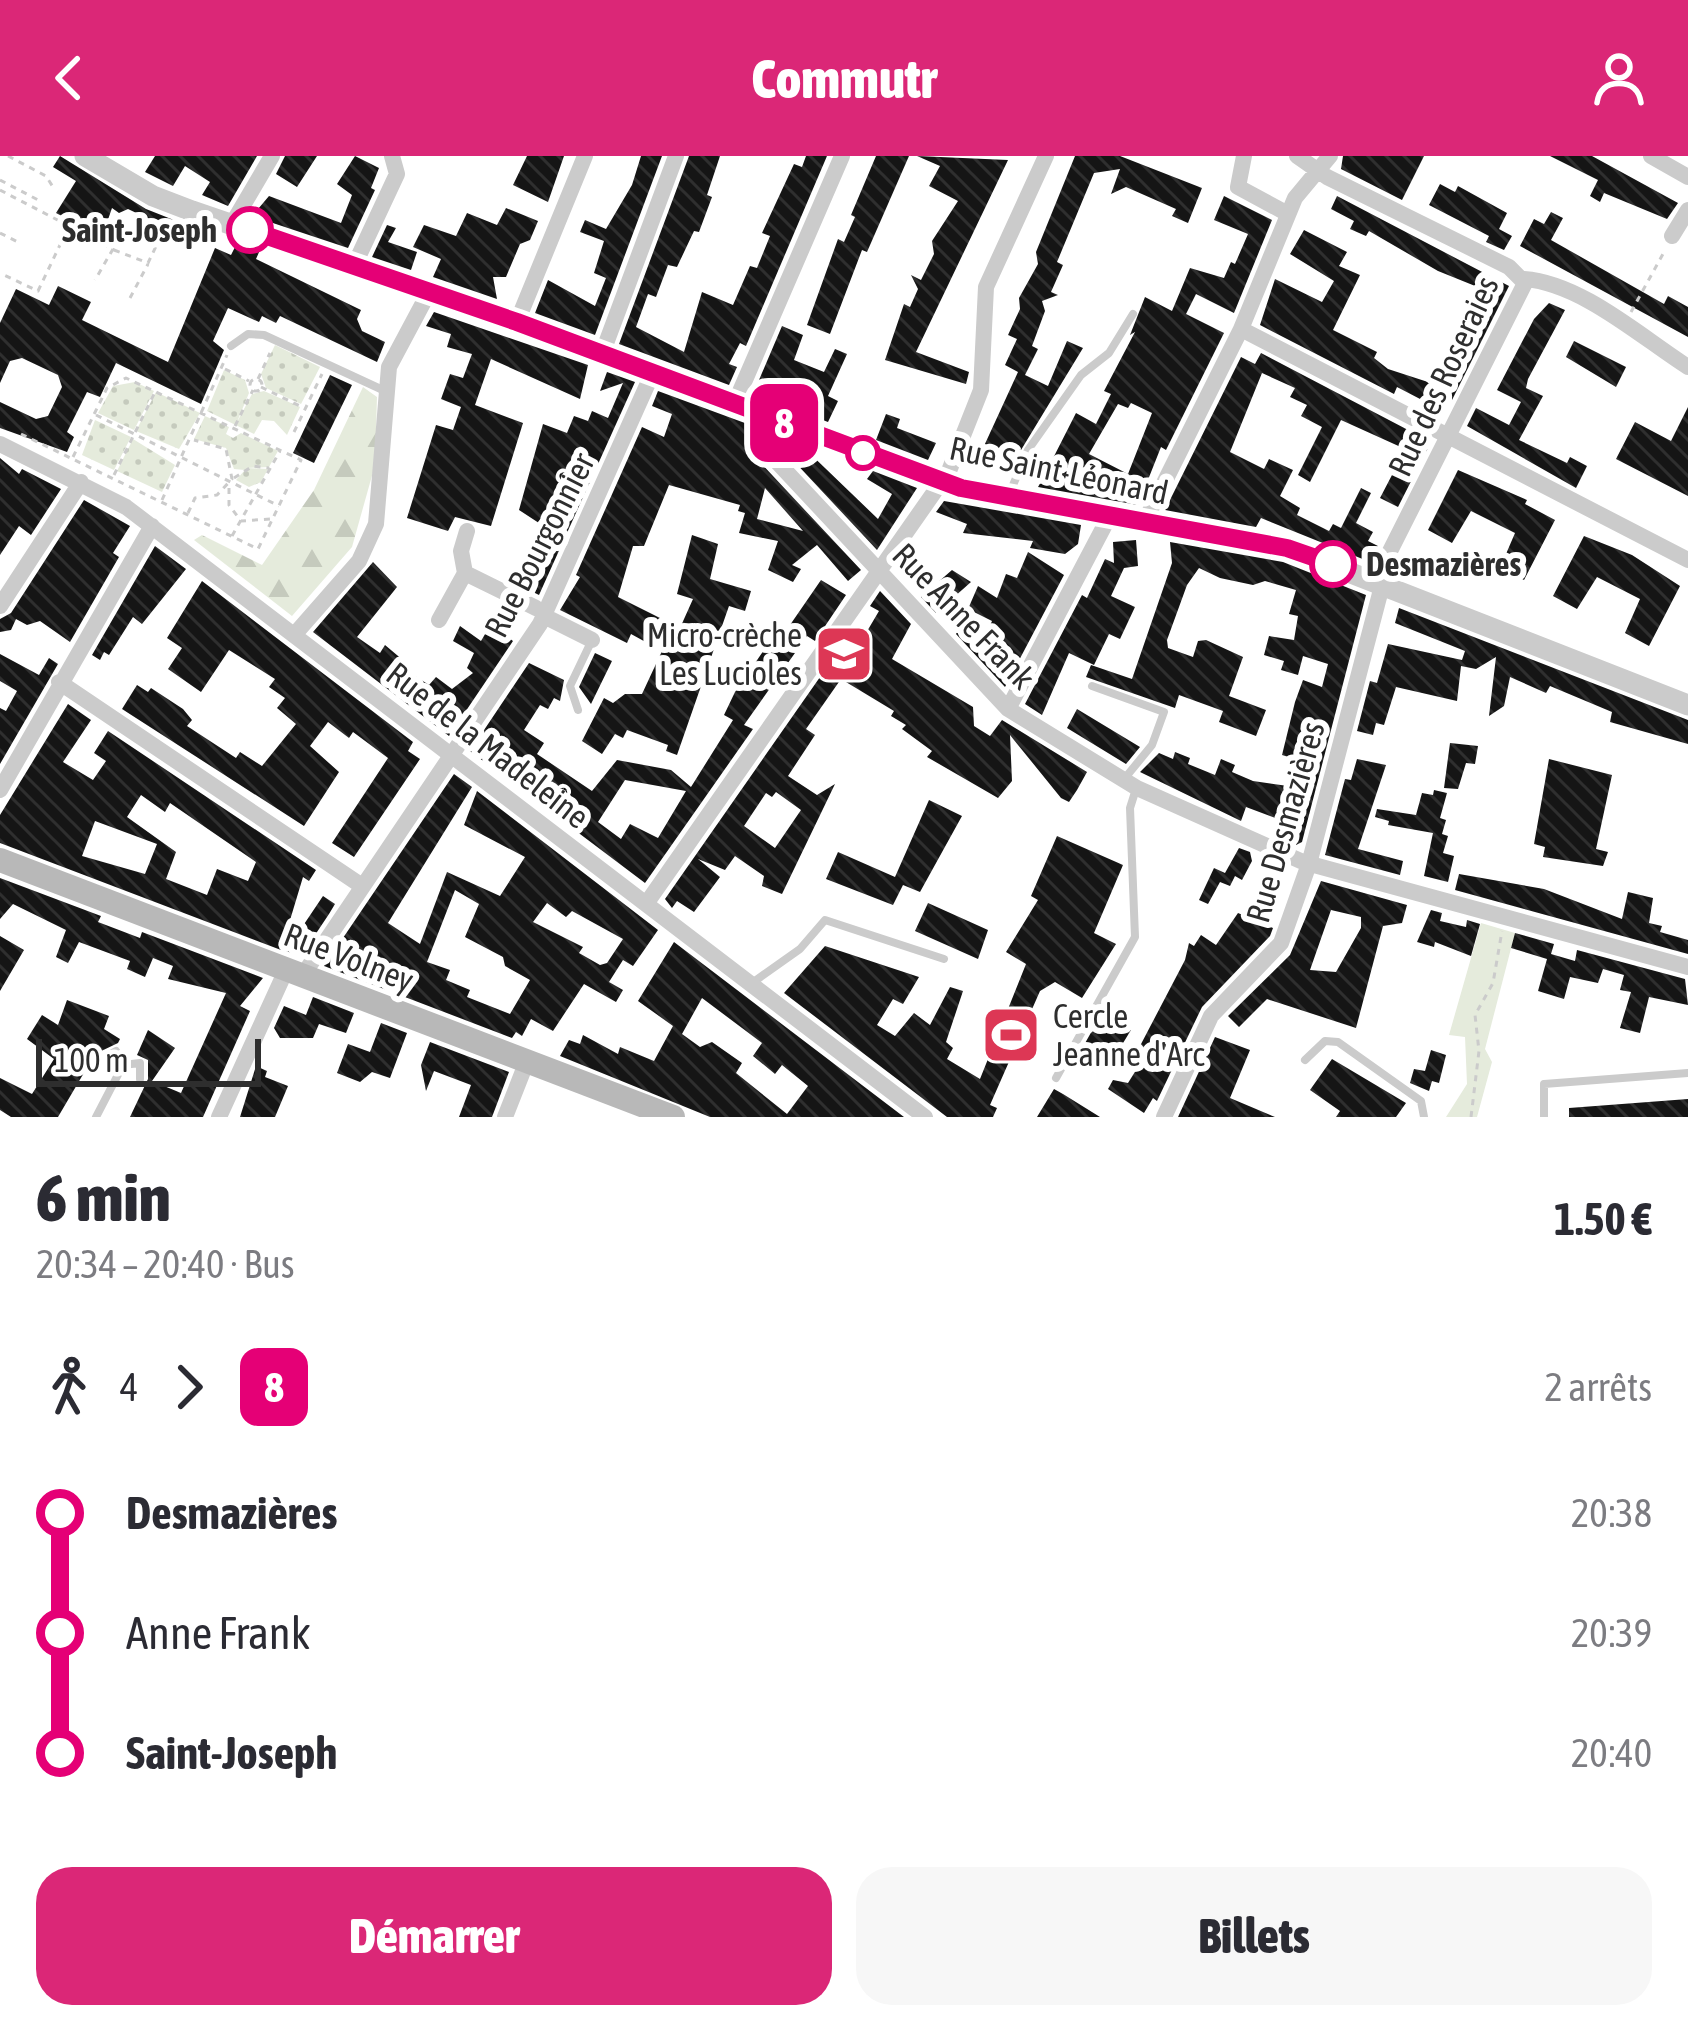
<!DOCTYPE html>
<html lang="fr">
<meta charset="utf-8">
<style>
:root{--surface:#fff;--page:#f7f7f7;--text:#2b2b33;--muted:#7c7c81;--accent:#db2777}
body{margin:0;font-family:"Asap Condensed",sans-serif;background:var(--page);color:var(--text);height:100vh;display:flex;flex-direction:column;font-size:45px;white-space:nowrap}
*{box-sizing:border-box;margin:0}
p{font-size:39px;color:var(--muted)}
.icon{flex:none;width:66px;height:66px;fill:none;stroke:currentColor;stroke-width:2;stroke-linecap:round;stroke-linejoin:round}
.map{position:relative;height:961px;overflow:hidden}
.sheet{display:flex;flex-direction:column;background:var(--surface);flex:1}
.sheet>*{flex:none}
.badge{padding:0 24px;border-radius:18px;font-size:42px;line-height:78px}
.scale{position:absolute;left:36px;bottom:30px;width:225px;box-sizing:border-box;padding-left:12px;border:6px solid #2e2e2e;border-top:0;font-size:33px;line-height:42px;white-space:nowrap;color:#2e2e2e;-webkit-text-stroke:9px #fff;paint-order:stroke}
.map>.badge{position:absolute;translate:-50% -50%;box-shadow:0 0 0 6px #fff}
.legs{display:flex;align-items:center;gap:18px;height:132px;padding:0 36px;font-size:39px}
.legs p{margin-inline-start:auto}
.headline{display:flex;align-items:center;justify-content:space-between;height:204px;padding:0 36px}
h1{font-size:66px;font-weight:800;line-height:90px}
.cta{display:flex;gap:24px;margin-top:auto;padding:24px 36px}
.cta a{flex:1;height:138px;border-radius:36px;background:var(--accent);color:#fff;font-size:48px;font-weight:800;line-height:138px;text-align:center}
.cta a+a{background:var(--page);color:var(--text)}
ul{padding:0 36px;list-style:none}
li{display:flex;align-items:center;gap:42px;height:120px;font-size:45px}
li i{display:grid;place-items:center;width:18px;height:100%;margin:0 15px;background:currentColor}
li i::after{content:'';width:30px;height:30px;margin:-15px;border:9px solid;border-radius:50%;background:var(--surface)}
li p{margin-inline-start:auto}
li:first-child i{background:linear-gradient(#0000 50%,currentColor 0)}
li:last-child i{background:linear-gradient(currentColor 50%,#0000 0)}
header{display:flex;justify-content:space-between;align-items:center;height:156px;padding:0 36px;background:var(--accent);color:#fff;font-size:54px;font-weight:800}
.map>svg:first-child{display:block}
</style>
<header><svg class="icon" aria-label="back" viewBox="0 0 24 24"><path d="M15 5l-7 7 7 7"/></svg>Commutr<svg class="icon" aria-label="person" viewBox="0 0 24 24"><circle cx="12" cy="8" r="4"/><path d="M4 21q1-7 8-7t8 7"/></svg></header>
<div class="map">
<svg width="1688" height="961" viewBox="0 0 1688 961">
<defs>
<pattern id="grass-dots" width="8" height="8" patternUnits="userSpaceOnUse" patternTransform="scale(3)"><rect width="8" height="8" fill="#e5ebdc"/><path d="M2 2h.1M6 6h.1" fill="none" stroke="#c5cabd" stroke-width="1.8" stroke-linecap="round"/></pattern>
<pattern id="forest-firs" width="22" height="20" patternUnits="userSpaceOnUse" patternTransform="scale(3)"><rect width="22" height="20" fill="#e5ebdc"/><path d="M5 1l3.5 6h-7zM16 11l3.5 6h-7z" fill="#c5cabd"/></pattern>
<pattern id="building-back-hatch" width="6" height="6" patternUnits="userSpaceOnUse" patternTransform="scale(3)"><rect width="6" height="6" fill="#151515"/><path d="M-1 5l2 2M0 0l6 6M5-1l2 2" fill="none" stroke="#2f2f2f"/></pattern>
</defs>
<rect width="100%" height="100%" fill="#fff"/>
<path fill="url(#grass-dots)" d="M275,189L320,211L301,248L266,232L261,218Z
M224,214L245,224L249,237L237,266L252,238L264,235L300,251L287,279L274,265L262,264L254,278L207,255Z
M135,226L154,235L134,274L98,257L113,230Z
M156,236L200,257L179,293L136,275Z
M205,260L229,271L226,278L233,282L241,277L278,295L269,311L247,312L268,313L261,326L249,331L236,324L245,314L234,313L226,292L194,283Z
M95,264L131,281L114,314L82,299Z
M133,283L175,309L162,336L117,315Z"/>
<path fill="url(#forest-firs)" d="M363,231L377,241L375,309L352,391L292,460L194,384L202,379L262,409L314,334Z"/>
<path fill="#e5ebdc" d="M1481,767L1515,777L1485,893L1492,906L1477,961H1446L1467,928L1465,881L1449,879Z"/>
<path fill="url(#building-back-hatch)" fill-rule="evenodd" d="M60,0L146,53L189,70L180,89L169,85L174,75L128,53L119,57L112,52L102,81L56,57L76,25L53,11Z
M155,0H257L228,50L202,39L210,26L185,10L173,30L145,16Z
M285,0H317L297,31L276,18Z
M355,0L379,12L371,32L375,34L348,92L252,60L269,40L341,67L352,39L337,28Z
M527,0H564L548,46L513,29Z
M641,0H662L595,179L535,157L548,124L595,150L606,122L594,117L604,85L580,76L585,64L606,73L632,29Z
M689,0H720L707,39L712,41L699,76L694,75L677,111L668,109L656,141L648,138L636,171L684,196L702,136L733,149L750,110L757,112L770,80L762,77L794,8L802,11L806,0H827L746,190L740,187L729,208L737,211L729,229L619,188Z
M876,0H909L867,96L862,94L830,178L807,169L838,83L844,86L855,61L851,59Z
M917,0L1008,4L916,196L969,216L966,228L885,204L904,148L910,151L918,133L911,119L921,124L934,98L932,85L958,45L929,30L940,10Z
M1075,0H1120L1202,32L1188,67L1172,60L1176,53L1126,31L1111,38L1120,13L1094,17L1057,106L1063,109L1051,136L1058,139L1042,145L1045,155L1032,190L1038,193L1025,219L1048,230L1067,185L1083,192L1015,304L984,290L1018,216L1005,209L1017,183L1008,179L1020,153L1019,142L1038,108L1036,96Z
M1343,0H1424L1402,44L1341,13Z
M1550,0H1592L1678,47L1667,63L1604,37L1600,46L1590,40L1598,24Z
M1440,28L1455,36L1458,30L1507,57L1499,73L1512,80L1504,94L1486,86L1489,80L1429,49Z
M1224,40L1272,64L1234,157L1196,138L1186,158L1224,177L1166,294L1161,291L1138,349L1038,331L1042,324L1052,326L1045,318L1076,257L1096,268L1111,238L1104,235L1135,176L1130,179L1145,141L1172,155L1190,112L1224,122L1231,106L1235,108L1248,78L1214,64ZM1131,247L1152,257L1128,318L1089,298L1118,248L1128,252Z
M1337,40L1509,130L1452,244L1451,231L1444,227L1463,187L1457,184L1490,136L1438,115L1369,75L1366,80L1350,73L1354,65L1331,53Z
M506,52L538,65L530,84L520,88L506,121H493L497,143L433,121L441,103L413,91L424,69L456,80L467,57L497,69Z
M1551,56L1563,62L1551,84L1664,148L1668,140L1688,151V181L1520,90L1534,63L1544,68Z
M387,69L396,72L388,86L417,96L411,114L372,101Z
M1304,74L1347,96L1339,110L1360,119L1333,174L1377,196L1374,202L1388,213L1431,227L1422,244L1397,231L1394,238L1260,169L1275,123L1322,146L1334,125L1290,98Z
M237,87L260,94L256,103L361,154L357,163L362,175L385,186L377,206L280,160L276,167L262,160L259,166L228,152L213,185L224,194L201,248L116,207L100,241L87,236L67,276L74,281L67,296L0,272V246L36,263L48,260L62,231L58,219L22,202L10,205L0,227V167L16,133L49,149L58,130L91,146L82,164L168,206L215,92L231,99Z
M1549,147L1565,154L1528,223L1526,232L1543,240L1519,284L1567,307L1570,301L1587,310L1576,332L1467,270L1476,252L1509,269L1521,246L1497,234L1534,163Z
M434,156L588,209L580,243L491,203L475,249L523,267L491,370L455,361L448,375L407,362L436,269L453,274L461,251L441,243L450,218L463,222L472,198L447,191L451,178L426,170Z
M782,170L803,179L794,204L824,216L835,193L847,198L828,240L838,245L828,266L753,238Z
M1574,185L1626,211L1616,231L1566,201Z
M1261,197L1431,286L1398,351L1380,342L1392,319L1396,314L1404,318L1414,297L1341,264L1310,326L1298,319L1322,271L1301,260L1307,249L1290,241L1295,232L1262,217L1230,296L1264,313L1269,303L1293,314L1280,340L1300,352L1297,359L1329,375L1333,368L1341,372L1361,332L1371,337L1356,367L1373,376L1368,385L1378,390L1370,406L1261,362L1256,371L1165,354L1241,201L1255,208Z
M607,216L635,226L539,439L517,428L537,398L530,395L542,369L519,354L543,268L567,277L574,260L588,265L592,255L608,262L623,227L600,235Z
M330,219L352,229L314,307L293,297Z
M658,235L753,270L757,303L861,414L848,425L817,389L792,409L801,413L793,426L768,414L778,385L739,377L745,357L738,355L740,349L669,329L644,390H633L618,441L680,472L693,443L677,438L692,379L718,388L710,423L751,435L745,455L729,450L677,599L666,595L668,589L627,574L623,582L615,578L602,598L582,585L604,542L613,547L625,538H642L662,495L631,478L627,487L560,454L580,421L576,419L642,271L664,281L672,258L652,250ZM765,332L803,375L757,363Z
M1688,251V340L1616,303L1635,266L1671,285Z
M886,258L900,263L897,272L936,287L928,304L876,284Z
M799,287L878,363L892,338L867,323L873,315L917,332L877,394L791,302Z
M0,302L19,318L22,313L61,333L31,379L19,370L0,399Z
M1458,314L1527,344L1525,348L1555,364L1524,424L1500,412L1515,377L1471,355L1452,387L1428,374Z
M84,344L130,370L113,397L119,401L70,486L40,465L27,469L16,463L11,474L0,476V463L11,457Z
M944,345L1081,369L1078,388L1065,398L1030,392L1033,385L963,377L967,368L936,356Z
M1584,380L1632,399L1680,430L1649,490L1625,477L1640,443L1597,421L1577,453L1553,440Z
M1136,384L1138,410L1124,412L1111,440L1135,451L1120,483L1109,478L1094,509L1069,497L1042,559L1025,548L1082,439L1087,442L1105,403L1114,407L1113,386Z
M1170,386L1283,406L1366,439L1302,686L1296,689L1273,679L1278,663L1246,651L1241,665L1140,616L1159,597L1173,603L1175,596L1190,602L1188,608L1215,619L1221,603L1235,609L1232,616L1253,625L1288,630L1295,603L1282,599L1295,546L1303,524L1322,531L1328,508L1303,500L1298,519L1281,514L1284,505L1264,499L1269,480L1294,484L1298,460L1289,458L1296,434L1265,425L1253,429L1220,422L1199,412L1187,429L1167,484L1168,492L1193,501L1198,485L1206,484L1243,501L1229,540L1266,554L1256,580L1219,566L1223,555L1179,539L1175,552L1086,521L1091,509L1132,523L1172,407Z
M155,390L186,413L142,468L133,461L109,499L104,496L100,504L92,499Z
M1028,396L1064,419L1005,531L956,478L961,468L975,490L986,479L992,465L968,453L978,430L997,442L1006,418L1017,422Z
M373,406L397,431L357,481L380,497L385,489L404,505L400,510L429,529L436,521L452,533L473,517L467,512L474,497L453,485L460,470L481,485L491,468L513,485L449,580L313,476Z
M952,414L971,426L936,457L921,441Z
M821,424L846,439L815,485L807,480L744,569L753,573L645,727L470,595L529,507L564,524L560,545L554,542L548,553L540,549L524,574L544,587L537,598L592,635L617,604L671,614L691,631L733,564L724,559L735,536L764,494L770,498ZM625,624L686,635L658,682L630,668L621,683L598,666Z
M202,425L413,586L408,595L420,603L354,701L332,687L388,602L353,576L349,582L328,566L310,590L339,616L304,670L122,553L137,529L148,536L151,532L183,553L192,564L187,570L236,602L240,596L262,610L296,568L277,552L285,542L269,531L275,523L229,494L201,536L168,513L182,492L167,482Z
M880,435L911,468L892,503L973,551L974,570L990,580L1002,564L1087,616L1077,634L1069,646L1061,642L1010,579L1012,625L998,642L927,601L932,595L902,573L906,569L891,560L894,555L841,523L806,573L815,579L788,620L817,639L835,628L782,738L762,730L764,720L735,700L725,714L698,703L720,721L694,756L677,745L672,752L665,743L841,491L853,499L879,455L870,450ZM776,636L801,654L775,692L744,670L766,637L772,641Z
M1399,452L1688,564V588L1610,566L1612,556L1550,530L1546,537L1510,521L1504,550L1489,560L1496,501L1476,513L1461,510L1457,545L1396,531L1384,569L1376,567L1373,579L1357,575L1370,525L1377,527L1388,488L1462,504L1465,495L1395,467Z
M595,497L612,505L591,548L579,531Z
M0,498L39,519L49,502L58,508L0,608V552L6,555L17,535L0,525Z
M68,548L91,564L63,606L93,624L106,605L94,597L108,575L316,714L309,725L303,721L281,794L0,687V659ZM141,639L165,656L170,647L256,706L248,725L217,713L207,739L166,723L176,696L127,661ZM95,665L157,688L145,718L82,700Z
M1077,553L1140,591L1126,608L1067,572Z
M1450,587L1478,590L1475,608L1466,607L1458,633L1444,632Z
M1357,603L1386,609L1358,693L1403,705L1400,719L1325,699L1345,623L1351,624Z
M1549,603L1612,619L1596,693L1608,696L1603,710L1543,701L1545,691L1534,688Z
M454,618L472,631L388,767L420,788L447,716L500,740L525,701L464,669L477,635L658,774L633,810L623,804L609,826L623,834L616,846L584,828L553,875L531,863L522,880L516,876L512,882L324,810ZM455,734L479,748L465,781L503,801L505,810L530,824L510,858L467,841L470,834L446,824L450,814L427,806ZM547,747L566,761L572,755L623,783L607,807L600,809L579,797L583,791L533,766Z
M1434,634L1447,637L1440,662L1446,664L1442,678L1448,680L1443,697L1454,700L1448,726L1424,720L1433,677L1388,669L1389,665L1375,661L1377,653L1416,659L1422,637L1433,639Z
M929,644L962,660L920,736L903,729L893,749L826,723L838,696L895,721Z
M1057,680L1123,709L1094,777L1116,788L1082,842L1055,826L1040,835L990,949L997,952L993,961H947L784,837L825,790L919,821L903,848L893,843L877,869L895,880L914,857L930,869L950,831L963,835L946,886L953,892L947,903L980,923L1026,808L1006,796L1038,744L1031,740Z
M1239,692L1250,696L1252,705L1242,724L1235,720L1230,730L1220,726L1208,748L1199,744L1214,712L1225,717Z
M1459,718L1544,733L1622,763L1628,736L1653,742L1649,767L1662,770L1660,776L1688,784V798L1455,734Z
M0,722L101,760L98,766L140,782L142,776L263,822L240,850L250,855L203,961H130L148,923V904L137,899L148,874L175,892L152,925L181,937L226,837L168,823L173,810L153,802L145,821L127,813L130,805L79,786L68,807L56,801L66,774L13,748L0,763Z
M1321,725L1407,749L1402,767L1383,770L1356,872L1267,843L1239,871L1228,860L1290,799ZM1331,754L1361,761V772L1336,816L1310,814Z
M323,740L335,748L329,758L301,800L286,795Z
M928,747L988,774L978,803L915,775Z
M1431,754L1442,757L1440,765L1466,771L1467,764L1480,768L1471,800L1435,786L1434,791L1417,786Z
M1238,757L1273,772L1270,780L1202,851L1157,945L1153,942L1144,957L1108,933L1113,924L1128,927L1148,895L1140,890L1185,804L1189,787L1194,790L1201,779L1216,789Z
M1515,777L1554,788L1551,798L1575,805L1577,794L1685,823L1688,849L1649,841L1640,877L1620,872L1631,836L1620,834L1624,819L1603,813L1598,827L1570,821L1564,843L1538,835L1547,803L1511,792Z
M0,780L24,794L0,835Z
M674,786L904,961H710L560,900L569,884L580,888L583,879L618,898L620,891L654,905L673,870L638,845ZM702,842L762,887L753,900L775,918L782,909L808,930L787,958L736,917L742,907L712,886L700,891L682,878Z
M313,841L354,857L346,877L319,868L313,882H280L274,872L284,850L306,859Z
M67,844L109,860L104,873L120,883L118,887L95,898L58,961H11L0,954V922L32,938L54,903L27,883L42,859L58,869Z
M1110,861L1131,874L1120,892L1110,890L1103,900L1084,889L1093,873L1100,877Z
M381,867L407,877L390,922L372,916L360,926L337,917L348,888L370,896Z
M1215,881L1250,894L1230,942L1275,961H1178Z
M430,886L509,916L492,961H459L471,929L434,915L426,935L421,909Z
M1431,894L1446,899L1439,927L1432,925L1429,935L1410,927L1414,913L1425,915Z
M1332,903L1406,947L1396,961H1336L1340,955L1310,934Z
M256,910L267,915L265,921L288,930L275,961H240Z
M1054,933L1063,938L1100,961H1037Z
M1688,943V961H1569V952Z"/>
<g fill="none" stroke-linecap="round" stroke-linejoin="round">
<path stroke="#cbcbcb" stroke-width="3" stroke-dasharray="6 6" stroke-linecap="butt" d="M8,0L46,20L53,31
M0,24L42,46
M0,34L69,70L38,135L4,119
M70,71L113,93L95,124
M0,77L20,87
M114,94L148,107L160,82
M130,142L148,108
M1631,156L1664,96
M225,213L249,225
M250 229a6 6 0 1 1 12 0a6 6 0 1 1-12 0Z
M258,223L270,197
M261,231L304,252
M96,259L279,350
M235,270L253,234
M294,276L322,218
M21,278L258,393L301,304L126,222L107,232L73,301
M114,319L155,236
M234,322L253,310L269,312
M229,332V349L241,365L270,363
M162,344L227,199
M188,357L195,342L217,339L232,323L226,293L194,284
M232,380L280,295
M1471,961L1479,895L1475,859L1493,827L1502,775"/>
<path stroke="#cbcbcb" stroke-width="8" d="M231,190L248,178L264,179L385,235
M1010,336L1028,294L1081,219L1109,197L1133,158
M1092,530L1164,556L1152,589L1125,622
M578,554L570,530L592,484
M752,827L800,793L825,764L944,803
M101,903L116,895L123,908
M1305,904L1325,885L1338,886L1421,945L1424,961
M123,909L140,907V923
M1056,922L1135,781L1130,652L1136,633
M96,961L123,909
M1544,961V928L1688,917"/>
<path stroke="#cbcbcb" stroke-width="16" d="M1244,0L1238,31L1288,58
M1297,0L1327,21L1509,111L1525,127L1376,423
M1651,0L1688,21
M232,68L272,0
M1672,80L1688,54
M354,110L397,18L392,0
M1524,123C1581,127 1641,181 1688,211
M517,166L585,0
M1241,173L1688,404
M602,198L676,0
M735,247L842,0
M765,259L766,294L1008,553L1137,632L1303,706L1688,811
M0,288L126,351L925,961
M1144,367L1241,173L1295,42L1330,0
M465,417L461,395L467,375
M0,450L81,326
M544,460L592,484
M439,464L465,417L536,452
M295,478L359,405L376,368L389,211L429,136
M59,526L362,730
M1008,553L1109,361
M0,634L152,370
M646,748L949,315L981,234L986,131L1046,0
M303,819L540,468L653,216
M219,961L287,812
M505,961L527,905
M1164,961L1211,860L1281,787L1309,708L1383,426"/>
<path stroke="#cbcbcb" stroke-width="21" d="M85,0L153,40L192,55L517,166L961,332L1287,392L1688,549"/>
<path stroke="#b8b8b8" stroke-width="24" d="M0,704L673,961"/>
</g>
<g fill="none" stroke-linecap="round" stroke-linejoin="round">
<g stroke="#fff" stroke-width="27">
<path id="line-1" d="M250,74L517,166L961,332L1287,392L1333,408"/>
</g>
<use href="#line-1" stroke="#e50076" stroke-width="18"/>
</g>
<defs>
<g id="school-square" transform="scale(3)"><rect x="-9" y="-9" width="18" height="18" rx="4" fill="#dd3755" stroke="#fff"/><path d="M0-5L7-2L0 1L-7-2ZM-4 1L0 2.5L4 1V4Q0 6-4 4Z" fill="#fff"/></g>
<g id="stadium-square" transform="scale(3)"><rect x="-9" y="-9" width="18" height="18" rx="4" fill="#dd3755" stroke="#fff"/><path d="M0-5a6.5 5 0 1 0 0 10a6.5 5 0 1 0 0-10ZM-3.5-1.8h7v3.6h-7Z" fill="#fff"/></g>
</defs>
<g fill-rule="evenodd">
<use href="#school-square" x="844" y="498"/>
<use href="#stadium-square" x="1011" y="879"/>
</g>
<g fill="#fff" stroke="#e50076" stroke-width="6">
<circle cx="250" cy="74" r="21"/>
<circle cx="863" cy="297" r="15"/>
<circle cx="1333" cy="408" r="21"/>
</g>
<g text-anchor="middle" stroke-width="12" stroke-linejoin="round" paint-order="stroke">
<g font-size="33" font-weight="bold" fill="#2e2e2e" stroke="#fff" text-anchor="end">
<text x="217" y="86">Saint-Joseph</text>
<text x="1366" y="420" text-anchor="start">Desmazières</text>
</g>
<g font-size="33" fill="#2e2e2e" stroke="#fff">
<text transform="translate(1443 220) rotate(-65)" y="12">Rue des Roseraies</text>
<text transform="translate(1059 314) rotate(12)" y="12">Rue Saint-Léonard</text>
<text transform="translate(539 389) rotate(-63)" y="12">Rue Bourgonnier</text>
<text transform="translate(964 460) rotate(46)" y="12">Rue Anne Frank</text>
<text transform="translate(488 589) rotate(38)" y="12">Rue de la Madeleine</text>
<text transform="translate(1285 666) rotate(-74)" y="12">Rue Desmazières</text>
<text transform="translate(349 801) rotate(21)" y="12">Rue Volney</text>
</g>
<g font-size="33" fill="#2e2e2e" stroke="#fff" text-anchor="end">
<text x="802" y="491">Micro-crèche<tspan x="802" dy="38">Les Lucioles</tspan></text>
<text x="1053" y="872" text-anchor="start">Cercle<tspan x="1053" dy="38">Jeanne d'Arc</tspan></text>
</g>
</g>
</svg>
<div class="scale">100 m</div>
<b class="badge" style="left:784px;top:267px;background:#e50076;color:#fff">8</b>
</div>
<section class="sheet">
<div class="headline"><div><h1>6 min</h1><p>20:34 – 20:40 · Bus</p></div><b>1.50 €</b></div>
<div class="legs"><svg class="icon" aria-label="walk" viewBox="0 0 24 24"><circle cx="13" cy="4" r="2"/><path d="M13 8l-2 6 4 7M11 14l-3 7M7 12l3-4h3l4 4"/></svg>4<svg class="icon" aria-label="forward" viewBox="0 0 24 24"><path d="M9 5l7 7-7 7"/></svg><b class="badge" style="background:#e50076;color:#fff">8</b><p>2 arrêts</p></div>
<ul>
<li><i style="color:#e50076"></i><b>Desmazières</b><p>20:38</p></li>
<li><i style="color:#e50076"></i><span>Anne Frank</span><p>20:39</p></li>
<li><i style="color:#e50076"></i><b>Saint-Joseph</b><p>20:40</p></li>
</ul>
<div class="cta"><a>Démarrer</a><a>Billets</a></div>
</section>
